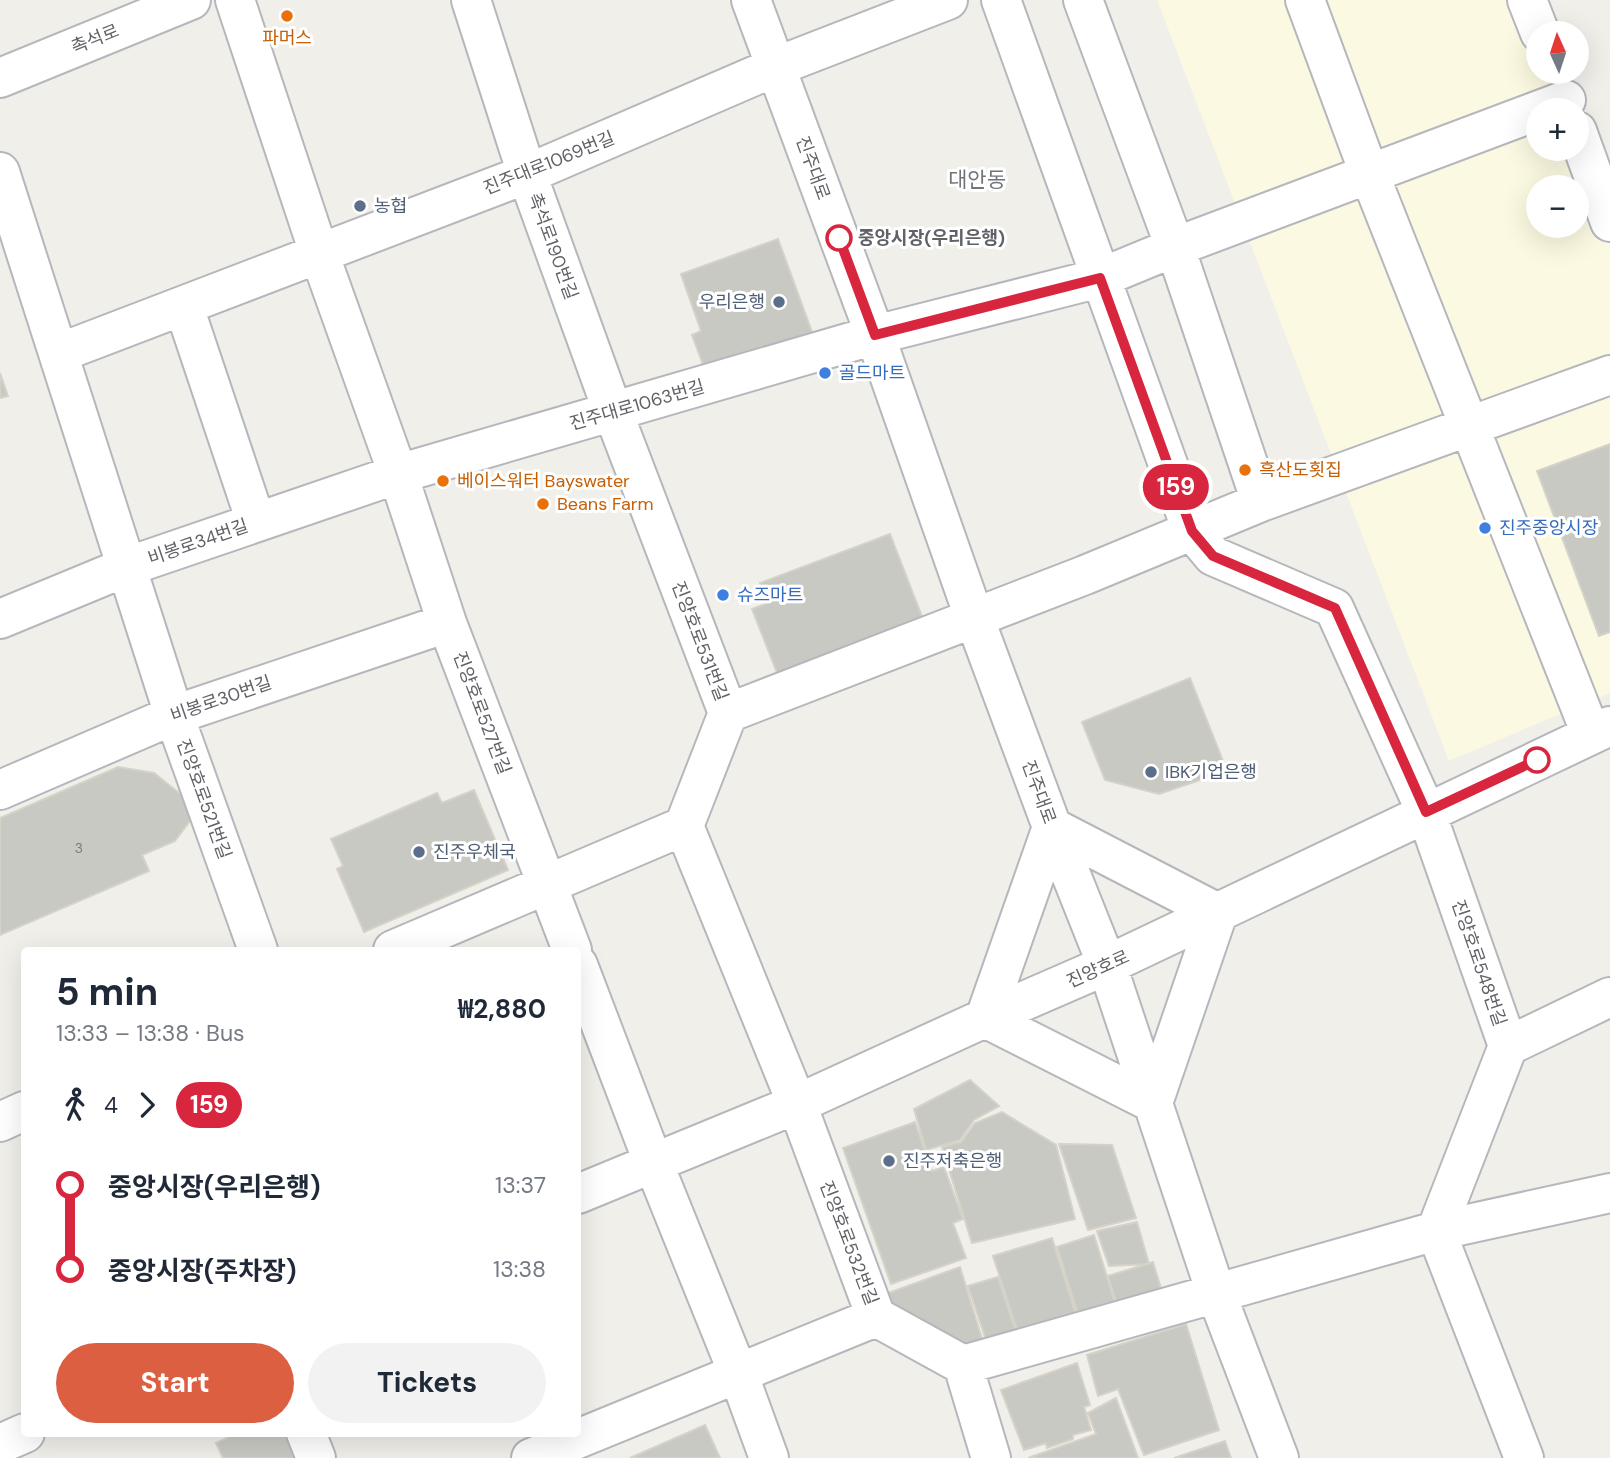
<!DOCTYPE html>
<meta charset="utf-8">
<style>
:root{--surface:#fff;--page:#f2f2f3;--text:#1f2937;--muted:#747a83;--accent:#dc5f42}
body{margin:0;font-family:"DM Sans","Noto Sans KR",sans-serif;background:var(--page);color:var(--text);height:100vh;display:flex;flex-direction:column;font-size:26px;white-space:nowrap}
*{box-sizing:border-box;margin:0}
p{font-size:23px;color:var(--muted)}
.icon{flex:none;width:38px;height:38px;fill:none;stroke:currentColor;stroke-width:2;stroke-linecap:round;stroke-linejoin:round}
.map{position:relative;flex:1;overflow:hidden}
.panel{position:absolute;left:21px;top:947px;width:560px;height:490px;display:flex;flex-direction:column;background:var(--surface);border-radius:7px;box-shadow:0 7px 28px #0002}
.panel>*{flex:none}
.badge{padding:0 14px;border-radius:23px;font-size:24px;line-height:46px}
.needle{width:46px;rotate:357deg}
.buttons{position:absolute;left:1526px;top:21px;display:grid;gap:14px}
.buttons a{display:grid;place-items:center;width:63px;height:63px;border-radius:50%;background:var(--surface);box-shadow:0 7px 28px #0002;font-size:35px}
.map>.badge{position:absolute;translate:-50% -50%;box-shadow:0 0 0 4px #fff}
.legs{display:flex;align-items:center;gap:10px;height:77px;padding:0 35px;font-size:23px}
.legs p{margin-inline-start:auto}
.overview{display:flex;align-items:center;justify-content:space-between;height:119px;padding:0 35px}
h1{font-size:38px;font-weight:700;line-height:52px}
.cta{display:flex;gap:14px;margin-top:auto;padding:14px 35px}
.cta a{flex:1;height:80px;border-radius:42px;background:var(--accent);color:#fff;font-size:28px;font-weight:700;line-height:80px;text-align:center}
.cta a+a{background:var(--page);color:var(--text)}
ul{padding:0 35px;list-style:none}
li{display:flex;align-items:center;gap:24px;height:84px;font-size:26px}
li i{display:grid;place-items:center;width:10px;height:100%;margin:0 9px;background:currentColor}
li i::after{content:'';width:18px;height:18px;margin:-9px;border:5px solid;border-radius:50%;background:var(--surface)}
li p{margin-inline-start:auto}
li:first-child i{background:linear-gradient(#0000 50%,currentColor 0)}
li:last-child i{background:linear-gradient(currentColor 50%,#0000 0)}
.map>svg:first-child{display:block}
</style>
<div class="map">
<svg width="1610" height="1458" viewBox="0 0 1610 1458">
<rect width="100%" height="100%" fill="#f0efe9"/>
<path fill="#fcf9e2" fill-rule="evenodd" d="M1157,0H1524L1538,36V72H1552L1567,110H1538V149H1577L1610,224V693L1449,761ZM1538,187H1577V226H1538Z"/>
<path fill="#c9c9c3" stroke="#d5d2c7" stroke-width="2" d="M778,239L812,332L705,370L692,335L701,331L681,274Z
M0,373L8,396L0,398Z
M1610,444V632L1599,636L1537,471Z
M890,534L926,627L781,683L752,609L768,603L760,583Z
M1190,678L1227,771L1159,794L1105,780L1082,722Z
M118,767L154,773L183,796L192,818L175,841L142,855L149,871L0,935V818Z
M474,790L508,870L364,932L337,869L343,866L331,839L437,793L442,803Z
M970,1080L999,1106L974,1120L960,1140L926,1150L914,1109Z
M1002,1112L1056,1145L1075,1219L972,1243L942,1147L961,1142L975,1123Z
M915,1122L932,1171L944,1167L963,1219L953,1223L966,1258L891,1284L843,1148Z
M1059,1144L1112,1145L1136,1218L1088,1230Z
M1137,1222L1149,1264L1109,1266L1097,1231Z
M1094,1235L1116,1306L1079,1318L1057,1247Z
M1052,1238L1077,1318L1019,1336L993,1256Z
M1153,1262L1162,1292L1117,1305L1108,1276Z
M960,1267L984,1345L960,1349L892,1311L880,1296Z
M998,1277L1017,1336L988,1346L968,1286Z
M1186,1324L1219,1430L1144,1455L1118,1389L1098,1396L1087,1355Z
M1077,1363L1090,1405L1084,1407L1091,1430L1073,1435V1439L1047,1448L1046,1443L1024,1450L1001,1390Z
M1116,1398L1138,1458H1028L1096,1434L1088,1413Z
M705,1425L720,1458H630Z
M238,1433H290L302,1458H223L216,1443Z
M1225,1441L1231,1458H1174Z"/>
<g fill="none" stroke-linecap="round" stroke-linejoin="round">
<g stroke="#b5b7bc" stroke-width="42">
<path id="minor" d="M235,0L319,253L398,474L447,623L572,950
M471,0L527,174L613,412L728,713L684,826L797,1104L876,1317L963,1365L991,1458
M751,0L875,335L974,617L1052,827L1107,965L1216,1293L1279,1458
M1001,0L1192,531L1213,556L1334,608L1426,812L1508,1046
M1083,0L1175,247L1261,502
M1305,0L1369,173L1591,734
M1527,0L1540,33
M0,78L191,0
M1577,131L1610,222
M0,172L174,715L258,950
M184,307L256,522
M59,353L527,174L775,67L948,0
M0,619L126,567L398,474L875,335L1100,278L1175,247L1566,100
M728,713L1085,575L1261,502L1610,375
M0,790L174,715L447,623
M1052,827L1218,913L1153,1103L985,1018Z
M393,950L684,826
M578,965L653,1162L738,1373L769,1458
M1508,1046L1610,997
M0,1122L24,1111
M578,1194L797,1104L985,1018L1107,965L1610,726
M1436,1231L1524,1458
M1436,1231L1508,1046
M963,1365L1436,1231L1610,1193
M306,1433L316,1458
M0,1444L25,1433
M531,1458L876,1317"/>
</g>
<use href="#minor" stroke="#fff" stroke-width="38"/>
</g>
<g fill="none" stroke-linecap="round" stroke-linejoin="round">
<g stroke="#fff" stroke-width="16">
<path id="line-1" d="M839,238L875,335L1100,278L1192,531L1213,556L1335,608L1426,812L1537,760"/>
</g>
<use href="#line-1" stroke="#d7263d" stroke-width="10"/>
</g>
<g fill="#e8710a" stroke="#fff" stroke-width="2.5">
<circle cx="287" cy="16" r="7"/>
<circle cx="1245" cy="470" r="7"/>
<circle cx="443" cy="481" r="7"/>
<circle cx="543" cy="504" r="7"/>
</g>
<g fill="#5c6f8a" stroke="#fff" stroke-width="2.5">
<circle cx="360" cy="206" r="7"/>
<circle cx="779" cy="302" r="7"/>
<circle cx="1151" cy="772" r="7"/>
<circle cx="419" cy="852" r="7"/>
<circle cx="889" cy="1161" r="7"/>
</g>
<g fill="#fff" stroke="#d7263d" stroke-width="3.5">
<circle cx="839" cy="238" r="12"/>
<circle cx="1537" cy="760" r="12"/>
</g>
<g fill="#3f7fe0" stroke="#fff" stroke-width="2.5">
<circle cx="825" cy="373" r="7"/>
<circle cx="1485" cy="528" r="7"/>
<circle cx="723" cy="595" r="7"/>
</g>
<g text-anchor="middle" stroke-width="6" stroke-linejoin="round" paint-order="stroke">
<g font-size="14" fill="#7a7c7e">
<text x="79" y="853">3</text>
</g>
<g font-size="18" fill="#c56008" stroke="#fff" text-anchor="start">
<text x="287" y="44" text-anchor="middle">파머스</text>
<text x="1259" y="476">흑산도횟집</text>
<text x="457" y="487">베이스워터 Bayswater</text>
<text x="557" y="510">Beans Farm</text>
</g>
<g font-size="18" fill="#606267" stroke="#fff">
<text transform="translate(95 39) rotate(-22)" y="6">촉석로</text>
<text transform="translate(549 163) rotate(-22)" y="6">진주대로1069번길</text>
<text transform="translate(813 168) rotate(70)" y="6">진주대로</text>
<text transform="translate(553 246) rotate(70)" y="6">촉석로190번길</text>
<text transform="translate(637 405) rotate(-16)" y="6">진주대로1063번길</text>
<text transform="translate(198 542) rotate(-19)" y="6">비봉로34번길</text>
<text transform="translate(700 641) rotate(69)" y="6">진양호로531번길</text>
<text transform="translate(221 699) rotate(-19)" y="6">비봉로30번길</text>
<text transform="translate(482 713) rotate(69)" y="6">진양호로527번길</text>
<text transform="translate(1039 792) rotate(70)" y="6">진주대로</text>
<text transform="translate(204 799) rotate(70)" y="6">진양호로521번길</text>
<text transform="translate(1479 963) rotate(71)" y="6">진양호로548번길</text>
<text transform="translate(1098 969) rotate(-24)" y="6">진양호로</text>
<text transform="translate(849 1243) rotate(69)" y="6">진양호로532번길</text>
</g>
<g font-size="18" fill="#4e5e75" stroke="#fff" text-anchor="start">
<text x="374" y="212">농협</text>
<text x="765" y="308" text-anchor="end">우리은행</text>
<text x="1165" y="778">IBK기업은행</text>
<text x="433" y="858">진주우체국</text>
<text x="903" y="1167">진주저축은행</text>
</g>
<g font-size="18" font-weight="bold" fill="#606267" stroke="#fff" text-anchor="start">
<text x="858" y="244">중앙시장(우리은행)</text>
</g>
<g font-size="18" fill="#366cbe" stroke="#fff" text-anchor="start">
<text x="839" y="379">골드마트</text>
<text x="1499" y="534">진주중앙시장</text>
<text x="737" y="601">슈즈마트</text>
</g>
<g font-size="21" fill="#717479" stroke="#fff">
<text x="977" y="187">대안동</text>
</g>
</g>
</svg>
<div class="buttons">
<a><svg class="needle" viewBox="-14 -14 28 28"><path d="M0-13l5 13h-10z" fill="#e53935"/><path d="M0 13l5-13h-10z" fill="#747a83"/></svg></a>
<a>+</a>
<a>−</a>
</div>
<b class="badge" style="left:1176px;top:487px;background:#d7263d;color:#fff">159</b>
<section class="panel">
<div class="overview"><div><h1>5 min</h1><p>13:33 – 13:38 · Bus</p></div><b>₩2,880</b></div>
<div class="legs"><svg class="icon" aria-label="walk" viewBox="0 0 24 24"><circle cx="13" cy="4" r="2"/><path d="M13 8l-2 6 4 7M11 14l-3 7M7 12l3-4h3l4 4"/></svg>4<svg class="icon" aria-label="forward" viewBox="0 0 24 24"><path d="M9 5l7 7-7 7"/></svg><b class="badge" style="background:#d7263d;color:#fff">159</b></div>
<ul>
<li><i style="color:#d7263d"></i><b>중앙시장(우리은행)</b><p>13:37</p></li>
<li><i style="color:#d7263d"></i><b>중앙시장(주차장)</b><p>13:38</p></li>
</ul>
<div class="cta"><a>Start</a><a>Tickets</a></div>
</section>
</div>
